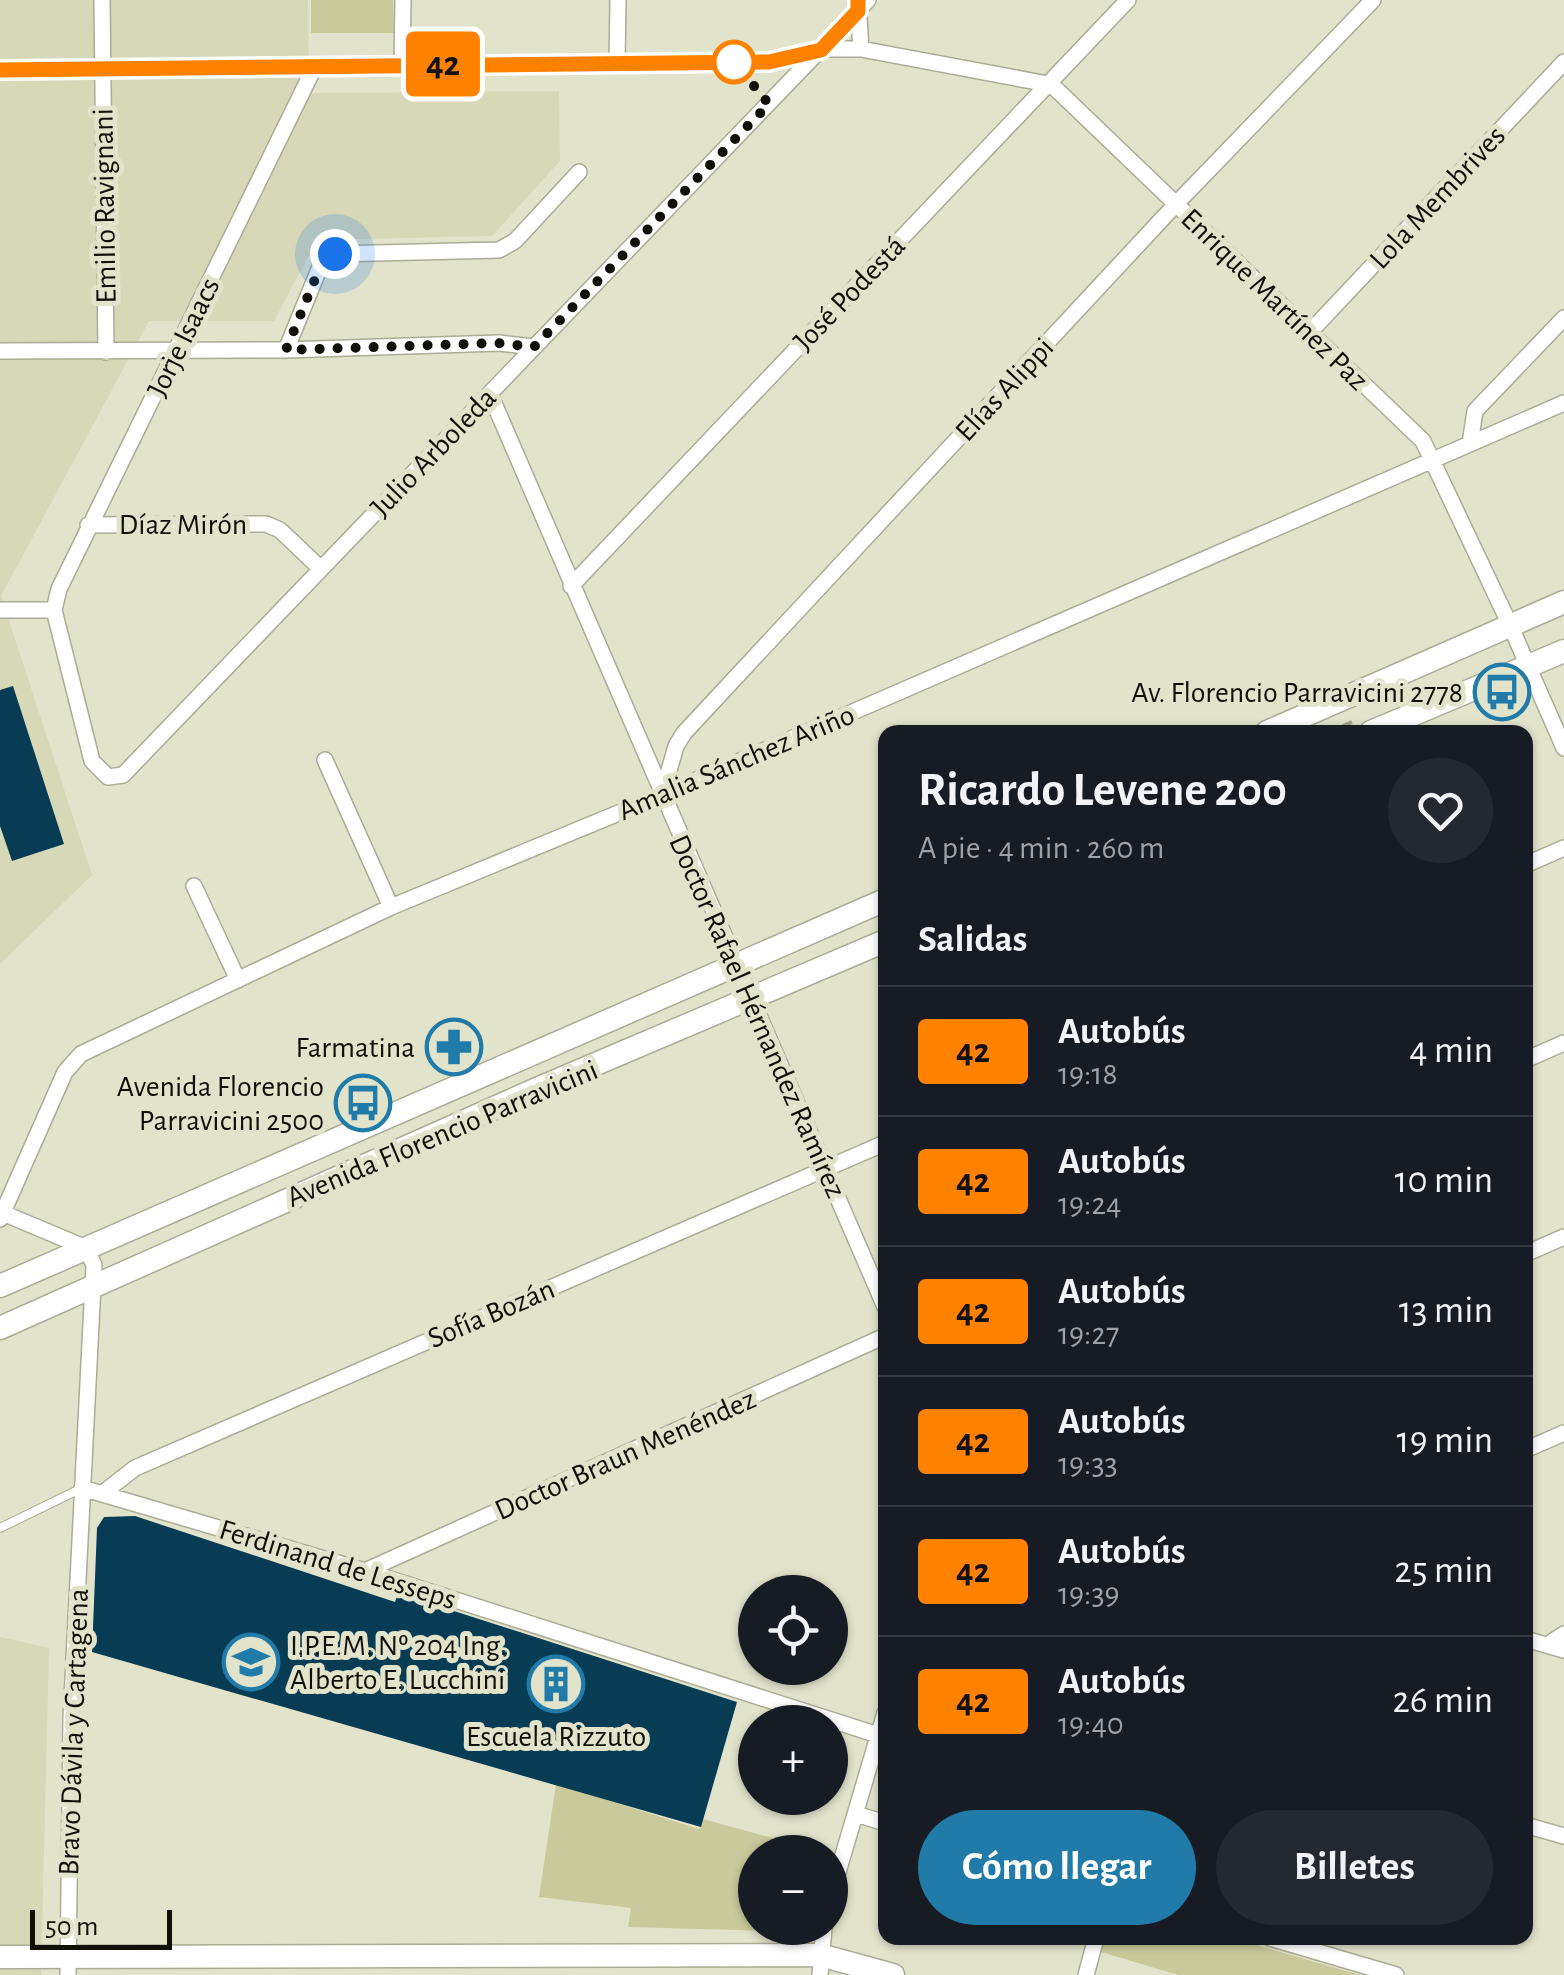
<!DOCTYPE html>
<html lang="es">
<meta charset="utf-8">
<style>
:root{--surface:#171b24;--page:#242831;--text:#f1f3f6;--muted:#9ea1a6;--line:#363941;--accent:#207ba9}
body{margin:0;font-family:"Alegreya Sans",sans-serif;background:var(--page);color:var(--text);height:100vh;display:flex;flex-direction:column;font-size:38px;white-space:nowrap}
*{box-sizing:border-box;margin:0}
p{font-size:32px;color:var(--muted)}
.icon{flex:none;width:55px;height:55px;fill:none;stroke:currentColor;stroke-width:2;stroke-linecap:round;stroke-linejoin:round}
.map{position:relative;flex:1;overflow:hidden}
.details{position:absolute;left:878px;top:725px;width:655px;height:1220px;display:flex;flex-direction:column;background:var(--surface);border-radius:20px;box-shadow:0 2px 8px #0004}
.details>*{flex:none}
.badge{padding:0 20px;border-radius:8px;font-size:35px;line-height:65px}
.buttons{position:absolute;left:738px;top:1575px;display:grid;gap:20px}
.buttons a{display:grid;place-items:center;width:110px;height:110px;border-radius:50%;background:var(--surface);box-shadow:0 2px 8px #0004;font-size:50px}
.scale{position:absolute;left:30px;bottom:25px;width:142px;box-sizing:border-box;padding-left:10px;border:5px solid #101008;border-top:0;font-size:28px;line-height:35px;white-space:nowrap;color:#101008;-webkit-text-stroke:8px #e2e3cb;paint-order:stroke}
.you{position:absolute;width:50px;height:50px;margin:-25px;border:8px solid #fff;border-radius:50%;background:#1a73e8;box-shadow:0 0 0 15px #1a73e833}
.map>.badge{position:absolute;translate:-50% -50%;box-shadow:0 0 0 5px #fff}
h2{padding:0 40px;font-size:38px;line-height:90px}
.round{display:grid;place-items:center;flex:none;width:105px;height:105px;border-radius:52px;background:var(--page)}
.head{display:flex;align-items:center;justify-content:space-between;height:170px;padding:0 40px}
h1{font-size:48px;font-weight:700;line-height:75px}
.action{display:flex;gap:20px;margin-top:auto;padding:20px 40px}
.action a{flex:1;height:115px;border-radius:60px;background:var(--accent);color:#fff;font-size:40px;font-weight:700;line-height:115px;text-align:center}
.action a+a{background:var(--page);color:var(--text)}
ul{padding:0;list-style:none}
li{display:flex;align-items:center;gap:30px;height:130px;padding:0 40px;border-top:2px solid var(--line)}
li div{flex:1}
li b{display:block;font-size:38px}
li em{font-style:normal}
li .badge{min-width:110px;font-weight:700;text-align:center}
.map>svg:first-child{display:block}
</style>
<div class="map">
<svg width="1564" height="1975" viewBox="0 0 1564 1975">
<rect width="100%" height="100%" fill="#e2e3cb"/>
<path fill="#d7d8b8" d="M0,0H308L309,93L559,91L560,161L492,236L317,240L274,321H149L1,596L92,875L0,964Z
M0,1637L49,1648L41,1975H0Z"/>
<path fill="#c9ca9b" d="M311,0H393L394,33H311Z
M556,1784L699,1829L703,1819L783,1841L782,1852H755V1928H775V1931L628,1927L631,1908L539,1897Z
M1103,1938H1232L1360,1975H1178L1098,1951Z"/>
<path fill="#083b54" d="M13,686L64,844L12,861L0,826V690Z
M135,1516L395,1602L398,1593L737,1702L701,1827L92,1652L97,1528L104,1517Z"/>
<g fill="none" stroke-linecap="round" stroke-linejoin="round">
<g stroke="#abac95" stroke-width="10">
<path id="service" d="M0,1528L82,1488"/>
</g>
<g stroke="#abac95" stroke-width="18">
<path id="minor" d="M102,0L106,352
M858,4L861,49
M617,64L618,0
M402,65L403,0
M315,66L59,589L54,610L92,761L108,777L123,775L868,0
M0,70L769,62L821,49H861L1048,84L1056,89L1423,441L1510,625L1564,748
M1310,332L1564,62
M286,350L322,262L335,254L499,250L515,241L579,172
M0,351L286,350L499,343L534,347
M490,394L885,1307
M1470,444L1475,411L1564,318
M88,525L266,524L280,530L321,569
M571,586L1128,0
M0,610H54
M325,760L391,907
M662,795L676,746L684,733L1176,204L1373,0
M1525,865L1564,848
M194,886L238,980
M1525,1060L1564,1043
M3,1213L86,1248L94,1265L71,1718L68,1975
M0,1219L65,1072L81,1054L391,907L662,795L1564,403
M1525,1254L1564,1237
M1525,1450L1564,1433
M82,1488L365,1571L878,1735
M103,1493L135,1468L885,1143
M365,1571L885,1336
M1525,1639L1564,1650
M1547,1645L1564,1634
M856,1814L885,1823
M1525,1825L1564,1836
M830,1899L885,1713
M1270,1938L1396,1975
M820,1975L824,1928
M1086,1975L1096,1938"/>
</g>
<g stroke="#abac95" stroke-width="25">
<path id="secondary" d="M1267,732L1564,602
M1371,732L1564,651
M0,1286L885,900
M0,1328L537,1089L885,941
M0,1957L820,1955L893,1975"/>
</g>
<path stroke="#a2a38f" stroke-width="4" stroke-dasharray="10 5" stroke-linecap="butt" d="M1329,732L1352,722"/>
<use href="#service" stroke="#fff" stroke-width="8"/>
<use href="#minor" stroke="#fff" stroke-width="15"/>
<use href="#secondary" stroke="#fff" stroke-width="22"/>
</g>
<g fill="none" stroke-linecap="round" stroke-linejoin="round">
<g stroke="#fff" stroke-width="22">
<path id="line" d="M0,70L769,62L821,50L858,11V0"/>
</g>
<use href="#line" stroke="#ff8100" stroke-width="15"/>
<path stroke="#101008" stroke-width="10" stroke-dasharray="0 18" d="M335,254L322,262L286,350L498,343L534,347L769,104L734,62"/>
</g>
<defs>
<g id="bus-ring" transform="scale(2.875)"><circle r="9.5" fill="#e2e3cb" stroke="#207ba9" stroke-width="1.5"/><path d="M-5-6H5V4H4V6H2V4H-2V6H-4V4H-5ZM-3.5-4V0h7V-4ZM-3.5 1.2v1.5H-2V1.2ZM2 1.2v1.5H3.5V1.2Z" fill="#207ba9"/></g>
<g id="pharmacy-ring" transform="scale(2.875)"><circle r="9.5" fill="#e2e3cb" stroke="#207ba9" stroke-width="1.5"/><path d="M-2-6h4v4h4v4h-4v4h-4v-4h-4v-4h4Z" fill="#207ba9"/></g>
<g id="university-ring" transform="scale(2.875)"><circle r="9.5" fill="#e2e3cb" stroke="#207ba9" stroke-width="1.5"/><path d="M0-5L7-2L0 1L-7-2ZM-4 1L0 2.5L4 1V4Q0 6-4 4Z" fill="#207ba9"/></g>
<g id="building-ring" transform="scale(2.875)"><circle r="9.5" fill="#e2e3cb" stroke="#207ba9" stroke-width="1.5"/><path d="M-4-6H4V6H1V3H-1V6H-4ZM-2.5-4.3h1.7v1.8h-1.7ZM.8-4.3h1.7v1.8H.8ZM-2.5-1h1.7V.8h-1.7ZM.8-1h1.7V.8H.8Z" fill="#207ba9"/></g>
</defs>
<g fill-rule="evenodd">
<use href="#bus-ring" x="1502" y="692"/>
<use href="#pharmacy-ring" x="454" y="1047"/>
<use href="#bus-ring" x="363" y="1103"/>
<use href="#university-ring" x="251" y="1662"/>
<use href="#building-ring" x="556" y="1684"/>
</g>
<circle fill="#fff" stroke="#ff8100" stroke-width="5" cx="734" cy="62" r="20"/>
<g text-anchor="middle" stroke-width="10" stroke-linejoin="round" paint-order="stroke">
<g font-size="30" fill="#101008" stroke="#e2e3cb">
<text transform="translate(1437 197) rotate(-47)" y="10">Lola Membrives</text>
<text transform="translate(104 206) rotate(-91)" y="10">Emilio Ravignani</text>
<text transform="translate(849 293) rotate(-46)" y="10">José Podestá</text>
<text transform="translate(1275 299) rotate(44)" y="10">Enrique Martínez Paz</text>
<text transform="translate(183 337) rotate(-64)" y="10">Jorje Isaacs</text>
<text transform="translate(1004 389) rotate(-47)" y="10">Elías Alippi</text>
<text transform="translate(433 452) rotate(-46)" y="10">Julio Arboleda</text>
<text x="183" y="534">Díaz Mirón</text>
<text transform="translate(736 762) rotate(-23)" y="10">Amalia Sánchez Ariño</text>
<text transform="translate(758 1016) rotate(66)" y="10">Doctor Rafael Hérnandez Ramírez</text>
<text transform="translate(442 1133) rotate(-23)" y="10">Avenida Florencio Parravicini</text>
<text transform="translate(491 1313) rotate(-23)" y="10">Sofía Bozán</text>
<text transform="translate(625 1454) rotate(-24)" y="10">Doctor Braun Menéndez</text>
<text transform="translate(338 1564) rotate(17)" y="10">Ferdinand de Lesseps</text>
<text transform="translate(73 1732) rotate(-88)" y="10">Bravo Dávila y Cartagena</text>
</g>
<g font-size="30" fill="#101008" stroke="#e2e3cb" text-anchor="end">
<text x="1463" y="702">Av. Florencio Parravicini 2778</text>
<text x="415" y="1057">Farmatina</text>
<text x="324" y="1096">Avenida Florencio<tspan x="324" dy="34">Parravicini 2500</tspan></text>
<text x="290" y="1655" text-anchor="start">I.P.E.M. Nº 204 Ing.<tspan x="290" dy="34">Alberto E. Lucchini</tspan></text>
<text x="556" y="1746" text-anchor="middle">Escuela Rizzuto</text>
</g>
</g>
</svg>
<div class="buttons">
<a><svg class="icon" aria-label="locate" viewBox="0 0 24 24"><circle cx="12" cy="12" r="6"/><path d="M12 2v4M12 18v4M2 12h4M18 12h4"/></svg></a>
<a>+</a>
<a>−</a>
</div>
<div class="scale">50 m</div>
<div class="you" style="left:335px;top:254px"></div>
<b class="badge" style="left:443px;top:64px;background:#ff8100;color:#111">42</b>
<section class="details">
<div class="head"><div><h1>Ricardo Levene 200</h1><p>A pie · 4 min · 260 m</p></div><a class="round"><svg class="icon" aria-label="heart" viewBox="0 0 24 24"><path d="M12 20l-8-8c-3-5 5-10 8-4 3-6 11-1 8 4z"/></svg></a></div>
<h2>Salidas</h2>
<ul>
<li><span class="badge" style="background:#ff8100;color:#111">42</span><div><b>Autobús</b><p>19:18</p></div><em>4 min</em></li>
<li><span class="badge" style="background:#ff8100;color:#111">42</span><div><b>Autobús</b><p>19:24</p></div><em>10 min</em></li>
<li><span class="badge" style="background:#ff8100;color:#111">42</span><div><b>Autobús</b><p>19:27</p></div><em>13 min</em></li>
<li><span class="badge" style="background:#ff8100;color:#111">42</span><div><b>Autobús</b><p>19:33</p></div><em>19 min</em></li>
<li><span class="badge" style="background:#ff8100;color:#111">42</span><div><b>Autobús</b><p>19:39</p></div><em>25 min</em></li>
<li><span class="badge" style="background:#ff8100;color:#111">42</span><div><b>Autobús</b><p>19:40</p></div><em>26 min</em></li>
</ul>
<div class="action"><a>Cómo llegar</a><a>Billetes</a></div>
</section>
</div>
